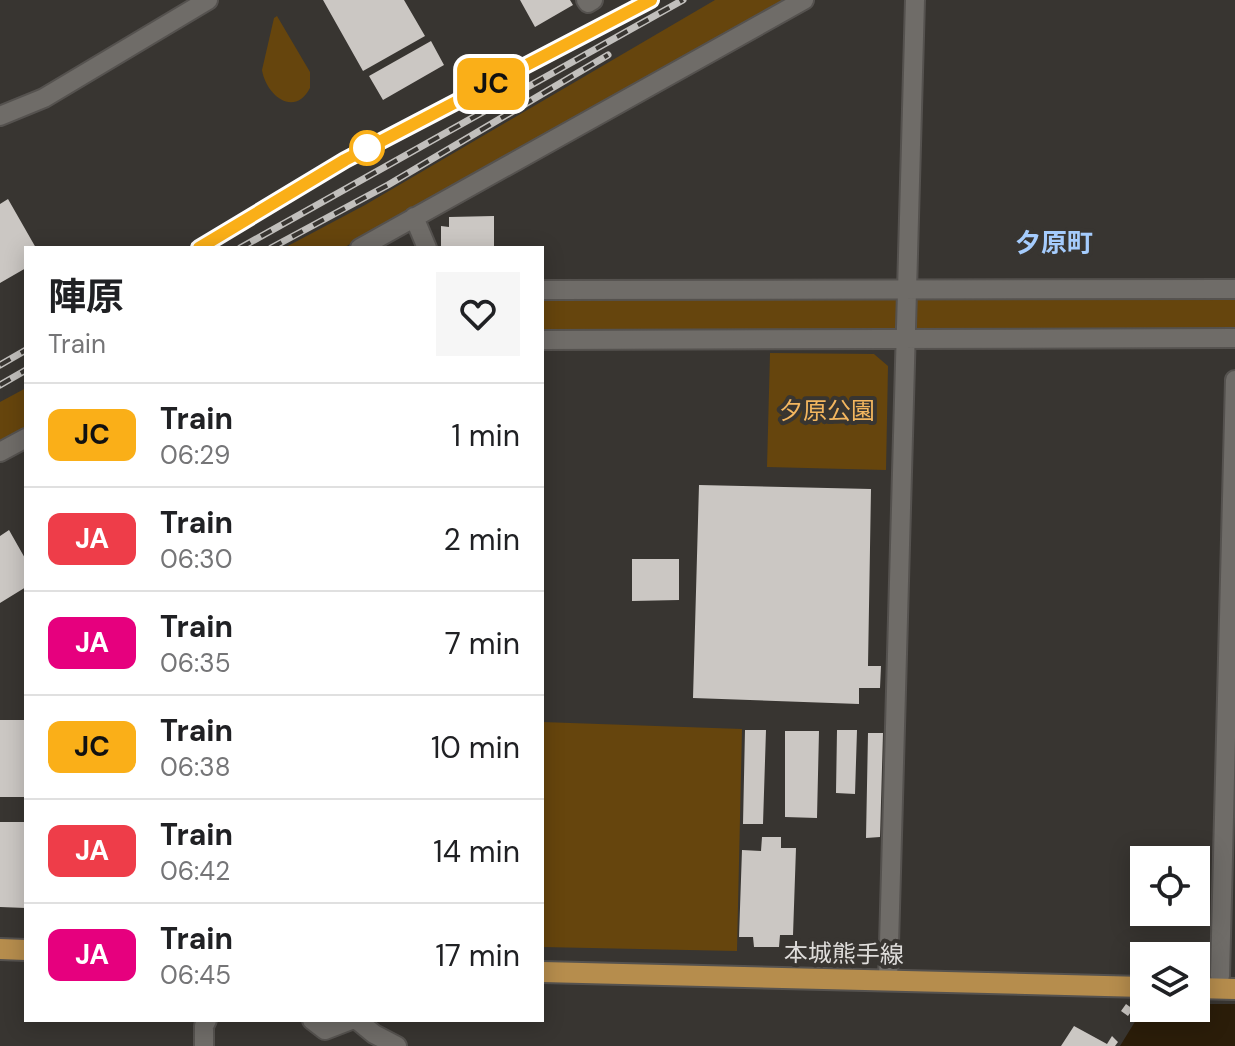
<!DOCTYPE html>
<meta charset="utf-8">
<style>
:root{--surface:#fff;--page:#f6f6f6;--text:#202124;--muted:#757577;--line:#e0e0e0}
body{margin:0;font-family:"DM Sans","Noto Sans JP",sans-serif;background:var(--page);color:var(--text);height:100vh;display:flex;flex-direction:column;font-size:30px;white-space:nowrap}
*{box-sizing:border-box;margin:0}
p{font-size:26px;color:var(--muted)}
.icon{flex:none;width:44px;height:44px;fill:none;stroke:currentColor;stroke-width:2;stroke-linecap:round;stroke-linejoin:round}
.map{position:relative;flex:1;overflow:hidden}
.sheet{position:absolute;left:24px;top:246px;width:520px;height:776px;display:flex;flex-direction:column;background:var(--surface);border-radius:0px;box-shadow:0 4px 20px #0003}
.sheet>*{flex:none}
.badge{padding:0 16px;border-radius:12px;font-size:28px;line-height:52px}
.buttons{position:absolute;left:1130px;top:846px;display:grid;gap:16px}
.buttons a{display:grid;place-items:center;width:80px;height:80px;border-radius:0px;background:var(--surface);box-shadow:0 4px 20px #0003;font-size:40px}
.map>.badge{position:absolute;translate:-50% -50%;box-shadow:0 0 0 4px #fff}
.round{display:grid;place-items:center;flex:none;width:84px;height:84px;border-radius:0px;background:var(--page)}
.headline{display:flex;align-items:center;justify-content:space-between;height:136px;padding:0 24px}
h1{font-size:38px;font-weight:700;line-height:60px}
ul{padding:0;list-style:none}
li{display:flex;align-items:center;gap:24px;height:104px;padding:0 24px;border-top:2px solid var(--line)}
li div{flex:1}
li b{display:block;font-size:30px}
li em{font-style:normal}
li .badge{min-width:88px;font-weight:700;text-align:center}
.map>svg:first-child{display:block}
</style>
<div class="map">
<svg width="1235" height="1046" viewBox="0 0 1235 1046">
<rect width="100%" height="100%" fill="#383531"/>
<path fill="#66450d" d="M715,0H788L343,248H284L365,205Z
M277,16L310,72V88C294,118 266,95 262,70L274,18Z
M1235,296V333L542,335V297Z
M770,353L874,354L888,366L886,470L767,467Z
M26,388V428L0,443V402Z
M542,722L742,729L737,951L542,947Z"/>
<path fill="#2b1d09" d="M1196,1004H1235V1046H1120L1144,1007L1196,1008Z"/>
<path fill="#cbc7c3" d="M323,0H404L425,36L363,71Z
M520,0H570L573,5L535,27Z
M431,41L444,65L383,100L369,76Z
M8,199L36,248H26V268L0,283V204Z
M494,216V248H441V226L449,227V217Z
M699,485L871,489L868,666H881L880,688H859V704L693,698Z
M9,530L26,560V587L0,603V536Z
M632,559H679V600L632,601Z
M0,720H26V797H0Z
M745,730H766L763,824H743Z
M837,730H857L855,794L836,793Z
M785,731H819L817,818L785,817Z
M868,733H883L880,837L866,838Z
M0,822H26V908L0,907Z
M762,837H781V848H796L793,935H780L779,947H754L753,937H739L742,850L761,851Z
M1126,1004L1133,1009L1128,1016L1121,1011Z
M1074,1026L1107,1044L1112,1036L1118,1042L1115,1046H1061Z"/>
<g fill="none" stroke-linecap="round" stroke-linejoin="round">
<g stroke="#55524f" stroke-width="22">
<path id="minor" d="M586,0L588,3L593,0
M0,116L44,98L208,0
M414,217L427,248
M360,248L804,0
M542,290L1235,289
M542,340L1235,338
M0,452L26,438
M1220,976L1235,380
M888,981L915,0
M312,1020L325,1030L351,1020
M357,1020L374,1034L397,1046
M204,1046V1026L207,1020"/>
</g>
<g stroke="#55524f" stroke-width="24">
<path id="major" d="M0,949L26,950
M542,972L1144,987
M1196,988L1235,989"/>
</g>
<use href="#minor" stroke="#6f6c68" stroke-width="18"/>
<use href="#major" stroke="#b68d4d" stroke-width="20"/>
<g stroke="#c1bfbc" stroke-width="7">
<path id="rail" d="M199,248L322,173L651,0
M240,248L683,0
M271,248L388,185L608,55
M0,365L26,350
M0,385L26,370"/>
</g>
<use href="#rail" stroke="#383531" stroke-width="4" stroke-dasharray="12" stroke-linecap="butt"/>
</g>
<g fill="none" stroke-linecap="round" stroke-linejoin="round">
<g stroke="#fff" stroke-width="18">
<path id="line" d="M199,248L345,160L651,0"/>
</g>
<use href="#line" stroke="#faaf18" stroke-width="12"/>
</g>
<circle fill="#fff" stroke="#faaf18" stroke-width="4" cx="367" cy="148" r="16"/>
<g text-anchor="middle" stroke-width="8" stroke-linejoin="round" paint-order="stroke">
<g font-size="24" fill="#f3b65f" stroke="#383531">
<text x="827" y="419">夕原公園</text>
</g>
<g font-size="24" fill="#dfdddb" stroke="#383531">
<text transform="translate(844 954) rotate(1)" y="8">本城熊手線</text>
</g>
<g font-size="26" font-weight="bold" fill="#a5ccfd" stroke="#383531">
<text x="1054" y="252">夕原町</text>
</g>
</g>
</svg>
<div class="buttons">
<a><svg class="icon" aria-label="locate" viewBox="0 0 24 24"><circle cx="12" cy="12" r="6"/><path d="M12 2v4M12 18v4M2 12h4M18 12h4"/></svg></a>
<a><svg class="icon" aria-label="layers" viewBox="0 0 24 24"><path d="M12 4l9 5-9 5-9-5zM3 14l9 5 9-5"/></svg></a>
</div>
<b class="badge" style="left:491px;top:84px;background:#faaf18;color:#111">JC</b>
<section class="sheet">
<div class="headline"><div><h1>陣原</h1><p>Train</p></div><a class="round"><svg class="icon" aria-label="heart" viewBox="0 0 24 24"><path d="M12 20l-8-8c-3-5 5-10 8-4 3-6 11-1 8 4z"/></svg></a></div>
<ul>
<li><span class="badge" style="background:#faaf18;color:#111">JC</span><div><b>Train</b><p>06:29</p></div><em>1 min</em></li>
<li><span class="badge" style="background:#ee3d49;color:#fff">JA</span><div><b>Train</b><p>06:30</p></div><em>2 min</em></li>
<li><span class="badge" style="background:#e6007e;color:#fff">JA</span><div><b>Train</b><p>06:35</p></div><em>7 min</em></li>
<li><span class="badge" style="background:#faaf18;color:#111">JC</span><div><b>Train</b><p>06:38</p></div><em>10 min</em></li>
<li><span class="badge" style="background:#ee3d49;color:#fff">JA</span><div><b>Train</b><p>06:42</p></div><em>14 min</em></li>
<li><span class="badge" style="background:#e6007e;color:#fff">JA</span><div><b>Train</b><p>06:45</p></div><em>17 min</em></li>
</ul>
</section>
</div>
